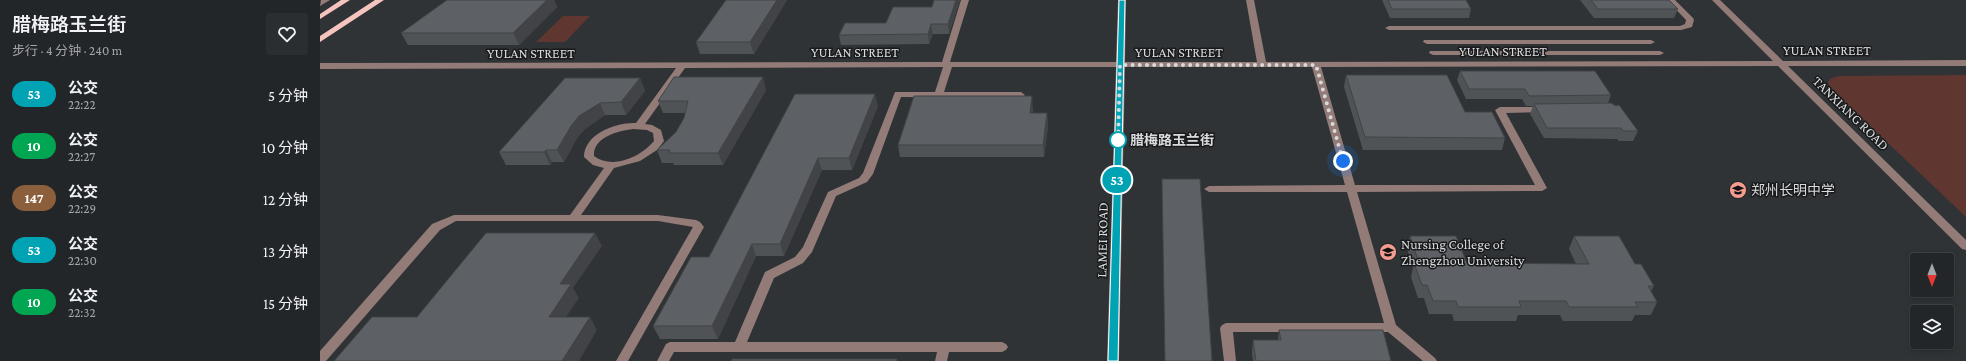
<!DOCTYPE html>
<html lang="zh">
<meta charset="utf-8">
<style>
:root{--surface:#232628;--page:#2b2e30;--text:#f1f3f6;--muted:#a3a5a8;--line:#404345}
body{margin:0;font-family:"Crimson Pro","Noto Sans SC",serif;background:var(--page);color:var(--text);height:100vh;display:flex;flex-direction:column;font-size:15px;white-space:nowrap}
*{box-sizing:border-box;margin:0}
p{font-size:13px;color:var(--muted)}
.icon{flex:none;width:22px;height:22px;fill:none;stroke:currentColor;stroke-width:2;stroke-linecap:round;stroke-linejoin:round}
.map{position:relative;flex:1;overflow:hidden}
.sheet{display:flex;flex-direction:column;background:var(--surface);width:320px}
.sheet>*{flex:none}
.badge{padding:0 8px;border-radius:13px;font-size:14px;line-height:26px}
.needle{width:26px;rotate:180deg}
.fabs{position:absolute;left:1590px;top:253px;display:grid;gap:8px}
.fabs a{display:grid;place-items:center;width:44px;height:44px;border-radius:4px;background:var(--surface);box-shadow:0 2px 6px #0003,0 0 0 1px var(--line);font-size:20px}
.you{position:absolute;width:20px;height:20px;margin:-10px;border:3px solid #fff;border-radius:50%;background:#1a73e8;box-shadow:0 0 0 6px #1a73e833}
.map>.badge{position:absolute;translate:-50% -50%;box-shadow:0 0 0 2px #fff}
.round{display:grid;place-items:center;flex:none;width:42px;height:42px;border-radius:4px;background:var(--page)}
.headline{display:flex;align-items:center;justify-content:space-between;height:68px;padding:0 12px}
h1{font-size:19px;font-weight:600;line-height:30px}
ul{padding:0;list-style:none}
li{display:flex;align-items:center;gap:12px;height:52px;padding:0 12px}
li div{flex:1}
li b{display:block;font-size:15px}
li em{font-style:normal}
li .badge{min-width:44px;font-weight:700;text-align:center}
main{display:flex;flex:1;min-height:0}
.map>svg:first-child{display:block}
</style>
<main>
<section class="sheet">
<div class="headline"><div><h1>腊梅路玉兰街</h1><p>步行 · 4 分钟 · 240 m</p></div><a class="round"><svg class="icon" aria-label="heart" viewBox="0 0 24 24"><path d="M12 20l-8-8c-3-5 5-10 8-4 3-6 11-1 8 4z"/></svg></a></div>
<ul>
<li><span class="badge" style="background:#00a3b4;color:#fff">53</span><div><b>公交</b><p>22:22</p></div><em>5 分钟</em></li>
<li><span class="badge" style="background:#00a651;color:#fff">10</span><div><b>公交</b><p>22:27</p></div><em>10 分钟</em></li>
<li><span class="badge" style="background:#8b5e3c;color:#fff">147</span><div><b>公交</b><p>22:29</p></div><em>12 分钟</em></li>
<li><span class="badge" style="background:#00a3b4;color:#fff">53</span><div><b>公交</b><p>22:30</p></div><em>13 分钟</em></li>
<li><span class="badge" style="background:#00a651;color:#fff">10</span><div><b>公交</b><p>22:32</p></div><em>15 分钟</em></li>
</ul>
</section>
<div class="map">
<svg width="1646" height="361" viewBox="0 0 1646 361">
<rect width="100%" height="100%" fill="#2f3335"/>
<path fill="#603631" d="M243,16H270L245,42H216Z
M1646,75V217L1510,88L1508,82L1510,79L1519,76Z"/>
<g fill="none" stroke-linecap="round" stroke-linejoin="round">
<path fill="#937b78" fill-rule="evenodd" d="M10,0L0,6L1,0Z
M641,0H649L630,62H796L798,0H806L805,62H937L926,0H934L946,62L1453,61L1392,0H1400L1463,61L1646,60V66H1468L1646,240V250L1642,249L1458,66L1001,67L1035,185H1215L1175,110L1180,107H1224L1229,110L1227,112L1186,113L1227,188L1222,191L1037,192L1076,325L1115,358L1117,361H1103L1068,332H913L916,361H904L900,328L902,325L906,323H1064L1027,192H889L884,189L889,186L1025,185L992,67H805L799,361H787L796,67H632L624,92H701L705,95L701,98L581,97L553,174L547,182L516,196L492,252L483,263L454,278L427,342H682L686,344L688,347L686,350L682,352H629L627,361H615L617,352H354L349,361H337L346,344L350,342H415L445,272L475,257L483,247L508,192L539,178L543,173L575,92H615L623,67L365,68L325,124L332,125L341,130L344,141L337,150L320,161L294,168L261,215H338L376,220L380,222L384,227L308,361H296L373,227L338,221H136L120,230L6,361H0V351L112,224L134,215H250L284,168L273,165L264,157C264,134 296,122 316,123L356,68L0,69V63L622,62ZM313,129L327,130L333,133L334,141C321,157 292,170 274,156C273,137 298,131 313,129Z
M1347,0H1355L1373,18L1374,20L1372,27L1361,30H1069L1065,28L1069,26H1360L1365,24L1366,20Z
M1104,40H1331L1335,42L1331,44H1107L1103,42Z
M1110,51H1340L1344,53L1340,55H1113L1109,53Z"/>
<path fill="#f5c4be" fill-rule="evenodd" d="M21,0H30L0,19V14Z
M55,0H64L0,42V36Z"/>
</g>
<path fill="#505356" d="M127,0H234L237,7L199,45H88L81,33Z
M467,0L434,54H380L376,42Z
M614,0H640L629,34H613L609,44L521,45L519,35L566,23L612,7Z
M1062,0H1146L1151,9L1149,18H1070Z
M1260,0H1349L1358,9L1354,18H1274Z
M1140,71L1291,95L1288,103L1318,131L1313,141H1299L1297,139L1224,138L1210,114L1213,106H1206L1202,99H1146L1137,80Z
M1026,75L1185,138L1182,150H1043L1024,87Z
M320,78L325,91L306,115H285L265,129L257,138L244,162H232L230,165H186L179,152Z
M446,90L403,165H354L353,163H342L337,150L356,132L364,118L366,113H343L338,101Z
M475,94L558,106L532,170H502L464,256H436L398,339H340L333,326L389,257Z
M713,108V113H727L728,126L724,157H580L578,145Z
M842,179L892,361H845Z
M1090,236L1147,263L1256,264L1249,249L1254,236L1315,264L1334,286L1331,291L1337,302L1331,315H1315L1312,321H1243L1240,315H1198L1196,321H1134L1132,314H1109L1104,298H1098L1091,277L1093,268L1087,249Z
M959,330L1071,361H933L932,353L933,340H958Z"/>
<path fill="#414346" d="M227,0H234L237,7L199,45L193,33Z
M457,0H467L434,54L430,42Z
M636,0H640L629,34L628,24Z
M611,24L613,34L609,44L608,34Z
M443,77L446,90L403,165L398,153Z
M320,78L325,91L306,115L301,102Z
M555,94L558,106L532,170L529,158Z
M712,96L713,108L711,126L710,113Z
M280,103L285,115L265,129L257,138L244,162L237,150L251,126L259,116Z
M727,113L728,126L724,157L723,145Z
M226,150L232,162L230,165L224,152Z
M498,158L502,170L464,256L460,244Z
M275,233L282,246L253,288L259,298L237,330L229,317L240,284Z
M432,244L436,256L398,339L392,326Z
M270,317L277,330L259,361H242Z"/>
<path fill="#5d6064" stroke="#414346" d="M127,0H227L193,33H81Z
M406,0H457L430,42H376Z
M614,0H636L628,24H611L608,34L519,35L525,23H566L573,7H612Z
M1068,0H1146L1151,9H1072Z
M1271,0H1349L1358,9H1278Z
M1140,71H1275L1291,95L1209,96L1205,89H1149Z
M1026,75H1127L1145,112H1172L1185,138L1045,137Z
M354,77H443L398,153H349L350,150H337L356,132L364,118L368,101H338Z
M245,78H320L301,102L280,103L259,116L251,126L237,150H226L224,152H179Z
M475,94H555L529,158H498L460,244H432L392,326H333L371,257H389Z
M594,96H712L710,113H727L723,145H578Z
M1291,103L1296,106L1299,105L1318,131H1303L1301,128H1227L1214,104Z
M842,179H880L892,361H845Z
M166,233H275L240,284H251L229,317H270L242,361H14L52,317H97Z
M1090,236H1136L1147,263L1269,264L1254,236H1299L1315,264H1321L1334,286H1328L1337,302H1315L1318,307H1249L1246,301H1199L1201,307H1138L1136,301H1113L1107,285H1102L1094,263H1099Z
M959,330H1063L1071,361H936L933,340H961Z
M412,359H577V361H411Z"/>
<path fill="#00a3b4" stroke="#fff" d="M799,0H805L798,361H788Z"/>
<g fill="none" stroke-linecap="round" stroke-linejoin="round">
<path stroke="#d8dadc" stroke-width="4" stroke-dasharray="0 7.2" d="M798,140V143L800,65H996L1023,161"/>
</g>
<defs>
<g id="school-disc" transform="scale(0.9)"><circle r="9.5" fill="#f59c92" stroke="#191a1b"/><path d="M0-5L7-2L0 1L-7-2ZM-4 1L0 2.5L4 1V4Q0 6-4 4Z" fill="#111"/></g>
<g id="university-disc" transform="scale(0.9)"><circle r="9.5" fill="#f59c92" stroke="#191a1b"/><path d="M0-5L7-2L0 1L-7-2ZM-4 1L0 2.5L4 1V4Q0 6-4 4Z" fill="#111"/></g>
</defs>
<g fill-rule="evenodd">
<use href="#school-disc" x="1418" y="190"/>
<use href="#university-disc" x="1068" y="252"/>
</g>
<circle fill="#fff" stroke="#00a3b4" stroke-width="2" cx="798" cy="140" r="8"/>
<g text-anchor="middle" stroke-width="3" stroke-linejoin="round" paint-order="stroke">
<g font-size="14" fill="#d8dadc" stroke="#191a1b">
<text x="1507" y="55">YULAN STREET</text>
<text x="1183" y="56">YULAN STREET</text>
<text x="535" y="57">YULAN STREET</text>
<text x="859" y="57">YULAN STREET</text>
<text x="211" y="58">YULAN STREET</text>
<text transform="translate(1531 113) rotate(44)" y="5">TANXIANG ROAD</text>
<text transform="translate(782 240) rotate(-89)" y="5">LAMEI ROAD</text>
</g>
<g font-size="14" font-weight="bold" fill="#d8dadc" stroke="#191a1b" text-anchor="start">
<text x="810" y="145">腊梅路玉兰街</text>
</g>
<g font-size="14" fill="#d8dadc" stroke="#191a1b" text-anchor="start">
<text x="1431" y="195">郑州长明中学</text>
<text x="1081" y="249">Nursing College of<tspan x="1081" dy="16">Zhengzhou University</tspan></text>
</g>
</g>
</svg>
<div class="fabs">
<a><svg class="needle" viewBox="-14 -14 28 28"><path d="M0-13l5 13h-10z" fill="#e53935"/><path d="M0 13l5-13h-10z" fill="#a3a5a8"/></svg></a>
<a><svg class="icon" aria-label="layers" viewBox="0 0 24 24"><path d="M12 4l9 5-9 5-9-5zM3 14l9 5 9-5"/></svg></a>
</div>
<div class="you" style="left:1023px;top:161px"></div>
<b class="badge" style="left:797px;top:180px;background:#00a3b4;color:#fff">53</b>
</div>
</main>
